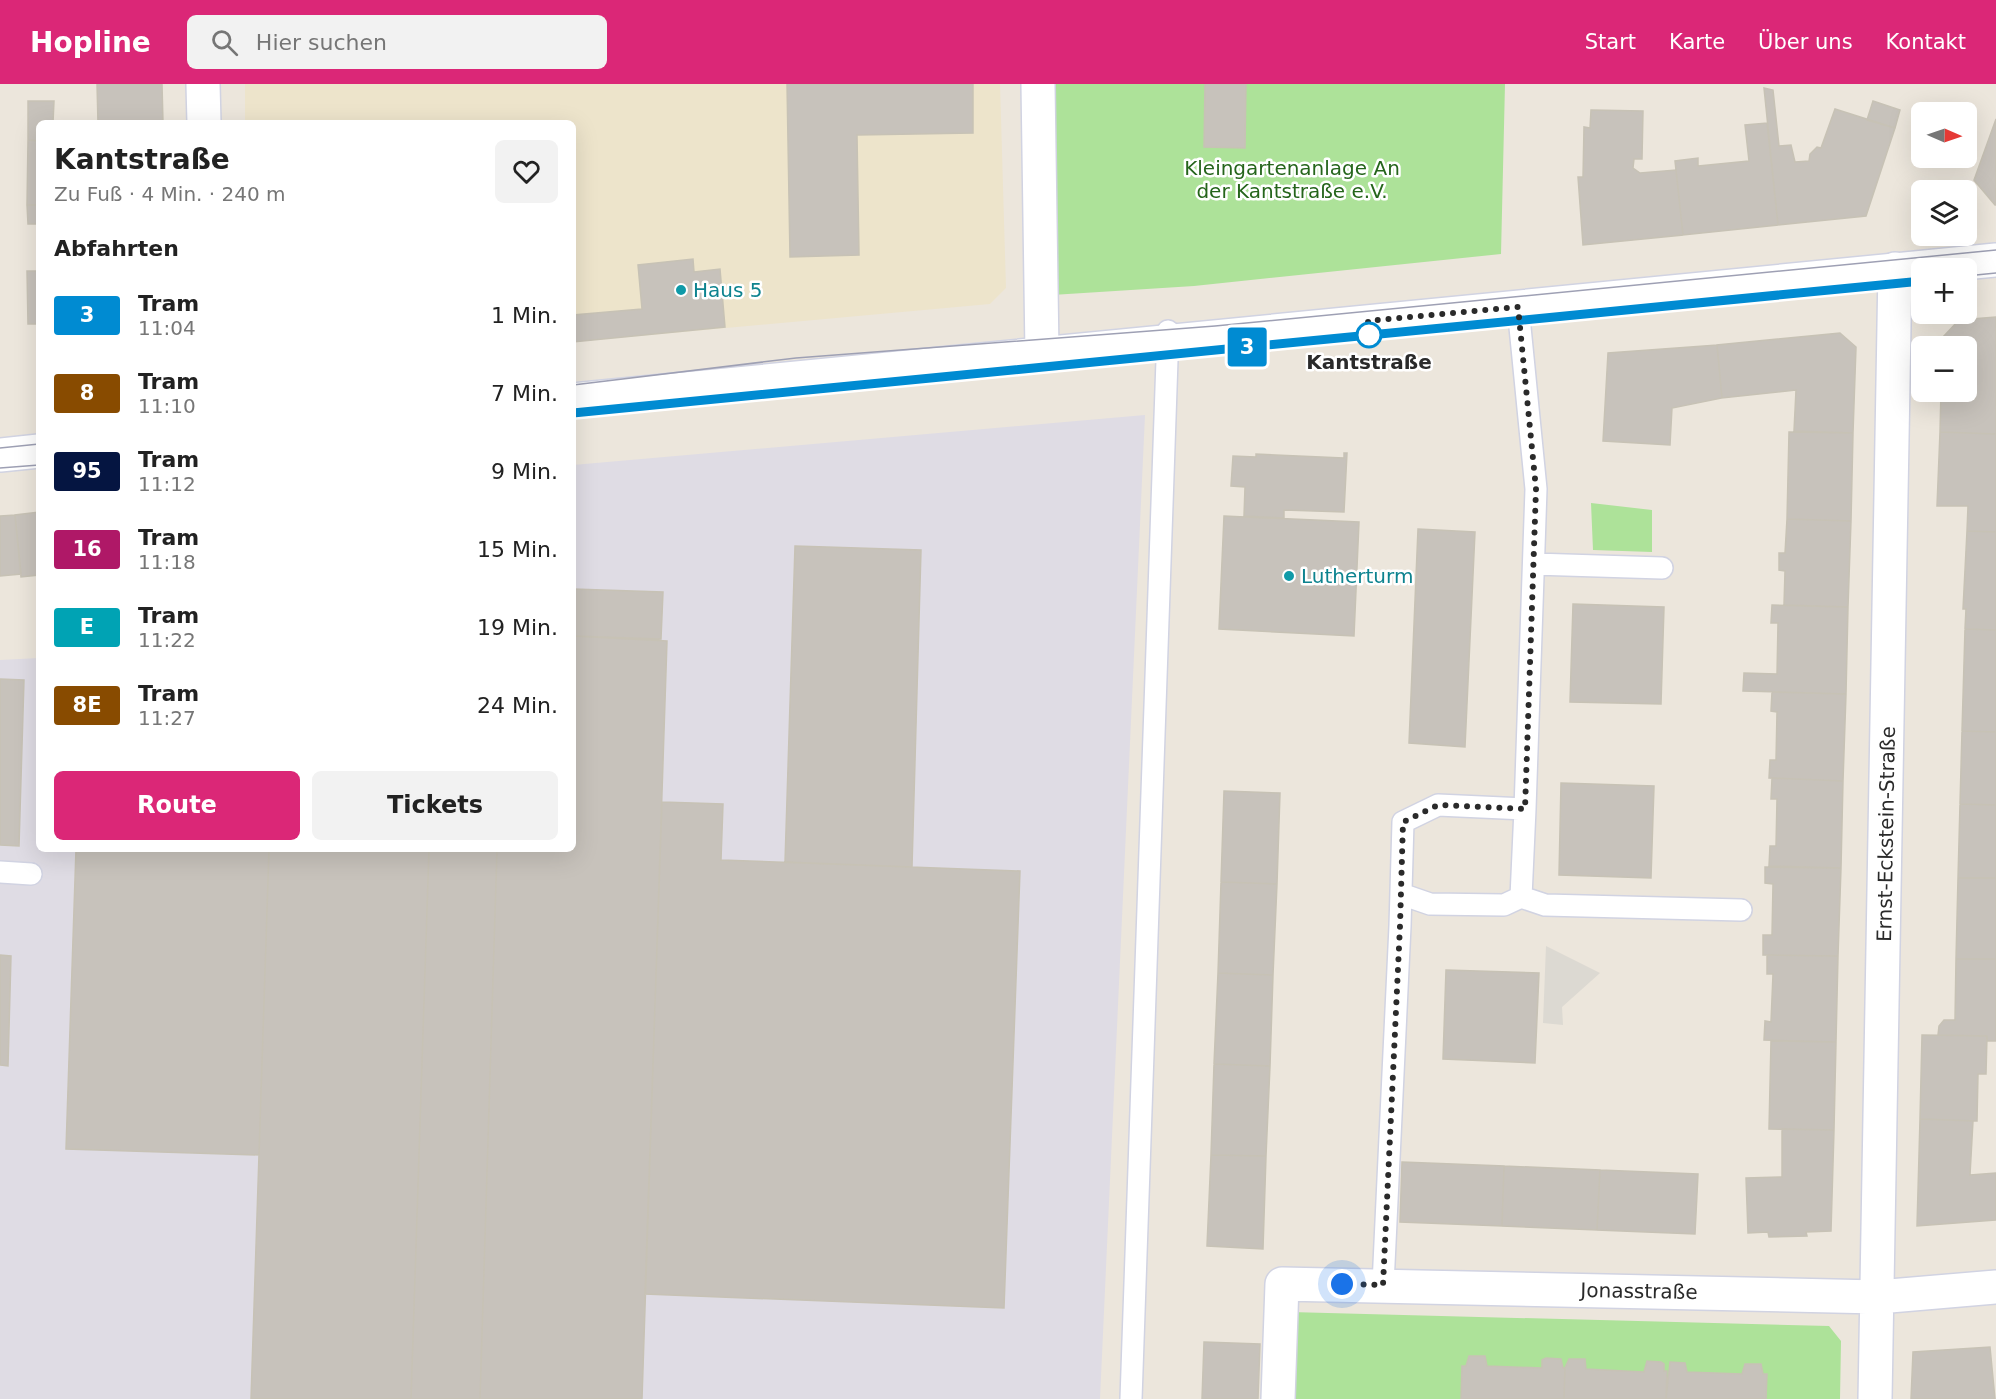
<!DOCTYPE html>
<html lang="de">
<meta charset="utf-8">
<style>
:root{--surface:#fff;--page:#f2f2f2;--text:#222;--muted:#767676;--accent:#db2777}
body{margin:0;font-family:"DejaVu Sans",sans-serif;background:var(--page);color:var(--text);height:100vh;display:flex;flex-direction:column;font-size:22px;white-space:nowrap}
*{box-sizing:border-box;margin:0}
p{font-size:20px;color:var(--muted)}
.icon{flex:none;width:33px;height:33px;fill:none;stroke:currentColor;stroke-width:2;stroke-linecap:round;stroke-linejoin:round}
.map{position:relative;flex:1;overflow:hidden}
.drawer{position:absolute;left:36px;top:36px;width:540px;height:732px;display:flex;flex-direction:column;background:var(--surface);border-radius:9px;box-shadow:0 6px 24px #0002}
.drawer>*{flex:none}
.badge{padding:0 12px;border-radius:4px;font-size:21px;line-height:39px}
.needle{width:39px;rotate:92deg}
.buttons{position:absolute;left:1911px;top:18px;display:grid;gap:12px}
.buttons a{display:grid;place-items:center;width:66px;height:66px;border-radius:9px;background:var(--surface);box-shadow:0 6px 24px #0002;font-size:30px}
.you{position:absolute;width:30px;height:30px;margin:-15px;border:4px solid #fff;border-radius:50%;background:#1a73e8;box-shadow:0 0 0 9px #1a73e833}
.map>.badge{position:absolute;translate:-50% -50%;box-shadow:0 0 0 3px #fff}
h2{padding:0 18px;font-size:22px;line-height:54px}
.round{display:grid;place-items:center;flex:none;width:63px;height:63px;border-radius:9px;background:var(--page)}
.overview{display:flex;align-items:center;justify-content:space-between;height:102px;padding:0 18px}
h1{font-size:28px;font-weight:700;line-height:45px}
.action{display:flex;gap:12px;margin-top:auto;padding:12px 18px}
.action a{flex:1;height:69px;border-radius:9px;background:var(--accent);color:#fff;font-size:24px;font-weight:700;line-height:69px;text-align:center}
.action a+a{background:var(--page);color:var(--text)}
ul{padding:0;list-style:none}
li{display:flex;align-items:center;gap:18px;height:78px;padding:0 18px}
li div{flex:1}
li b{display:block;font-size:22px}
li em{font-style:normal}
li .badge{min-width:66px;font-weight:700;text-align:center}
header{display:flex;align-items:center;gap:36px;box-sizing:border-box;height:84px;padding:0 30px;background:var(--accent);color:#fff}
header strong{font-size:28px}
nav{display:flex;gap:33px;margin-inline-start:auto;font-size:21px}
.search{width:420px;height:54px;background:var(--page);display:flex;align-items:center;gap:15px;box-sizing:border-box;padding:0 21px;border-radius:9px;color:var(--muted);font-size:22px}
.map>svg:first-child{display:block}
</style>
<header>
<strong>Hopline</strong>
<div class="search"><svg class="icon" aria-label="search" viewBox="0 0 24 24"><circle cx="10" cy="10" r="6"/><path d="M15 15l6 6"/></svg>Hier suchen</div>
<nav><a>Start</a><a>Karte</a><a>Über uns</a><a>Kontakt</a></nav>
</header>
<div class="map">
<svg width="1996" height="1315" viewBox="0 0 1996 1315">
<rect width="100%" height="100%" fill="#ece6dc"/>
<path fill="#dfdce4" d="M1145,331L1100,1315H0V576L39,574V765H573V381Z"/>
<path fill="#ede4cb" d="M245,0H1000L1006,204L990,220L573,258V39H245Z"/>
<path fill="#ade299" d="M1050,0H1505L1501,170L1194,202L1052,211Z
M1591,419L1652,426V468L1593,466Z
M1290,1228L1829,1242L1841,1257L1840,1315H1287Z"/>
<path fill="#dcd9d2" d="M1546,862L1600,889L1562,923L1563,941L1543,939Z"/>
<path fill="#c7c2bb" stroke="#c7c2b5" stroke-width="1.5" d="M97,0H162L163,39H98Z
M787,0H973V49L857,51L859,171L790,173Z
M1205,0H1246L1245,64L1204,63Z
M1764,4L1773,6L1779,62L1791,61L1795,78L1809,77L1810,70L1817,63L1821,64L1835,25L1895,44L1866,132L1778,141Z
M28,17H54L53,39H39V57L28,56Z
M1873,17L1900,26L1895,44L1867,36Z
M1591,26L1643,27L1642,75H1634L1633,84L1640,89L1676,86L1683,151L1583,161L1578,93H1583L1584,43L1590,44Z
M1996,35V121H1995L1974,96Z
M1767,39L1778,141L1683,151L1675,77L1698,74V82L1749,77L1745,41Z
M28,56L39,57V121H27Z
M27,121H39V140H28Z
M693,175L694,188L720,185L725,243L573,258V231L642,225L638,181Z
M27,187H39V240H28Z
M1996,233V350L1940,348L1941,308H1966V262H1942V254L1959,236Z
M1840,249L1856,263L1853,349L1794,347L1796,306L1722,314L1717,261Z
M1717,261L1722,314L1672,324L1670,361L1603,357L1608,269Z
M1789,348L1853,349L1851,437L1787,435Z
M1940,348L1996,350V448L1967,447L1968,422H1937Z
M1344,369H1347L1344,428L1284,426V434L1244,432L1245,403L1231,402L1233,372L1256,373V370L1344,374Z
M39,428V491L21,493L15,431Z
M15,431L21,490L0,492V432Z
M1224,432L1359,438L1354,552L1219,545Z
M1787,435L1851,437L1848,523L1784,521L1785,487L1779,486V469H1785Z
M1418,445L1475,448L1465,663L1409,659Z
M1967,447L1996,448V546L1965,545L1966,525H1963Z
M795,462L921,466L912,783L785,778Z
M573,505L663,508L661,555L573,552Z
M1573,520L1664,523L1661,620L1570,618Z
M1772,521L1848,523L1846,610L1743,607L1744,589L1777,590L1778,539H1771Z
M1965,545L1996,546V648L1962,647Z
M573,552L667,557L642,1315H480L497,765H573Z
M0,595L24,596L19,762L0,761Z
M1772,608L1846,610L1843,697L1769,694L1770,676H1776L1777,628L1771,627Z
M1962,647L1996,648V721L1960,720Z
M1772,694L1843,697L1841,784L1769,782L1770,762H1776L1777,715H1771Z
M1561,699L1654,702L1651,794L1559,791Z
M1224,707L1280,709L1277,800L1221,798Z
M662,718L723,720L721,776L1020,787L1004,1224L645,1210Z
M1960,720L1996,721V794H1958Z
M76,765H269L259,1071L66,1065Z
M269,765H429L411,1315H251Z
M429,765H497L480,1315H411Z
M1765,783L1841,784L1838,872L1763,871V851H1772L1773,800L1765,799Z
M1958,794H1996V875H1956Z
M1221,798L1277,800L1273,891L1218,889Z
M0,871L11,872L8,982L0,981Z
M1767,871L1838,872L1836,958L1764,956L1765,937L1771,938L1773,890H1767Z
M1956,875H1996V957H1987V952L1938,951L1939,942L1944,936H1955Z
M1446,886L1539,889L1535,979L1443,975Z
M1218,889L1273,891L1270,982L1214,980Z
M1922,951L1987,952L1986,990H1978L1977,1037L1920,1035Z
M1771,957L1836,958L1834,1046L1769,1045Z
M1214,980L1270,982L1266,1072L1211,1071Z
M1920,1035L1973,1037L1970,1091L1996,1089V1136L1917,1142Z
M1782,1045L1834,1046L1831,1147L1806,1148L1807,1152L1769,1153L1768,1148L1748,1149L1746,1094L1782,1093Z
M1211,1071L1266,1072L1263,1165L1207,1162Z
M1402,1078L1504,1082L1502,1142L1400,1138Z
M1504,1082L1600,1086L1597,1146L1502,1142Z
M1600,1086L1698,1090L1695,1150L1597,1146Z
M1204,1258L1260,1260L1258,1315H1202Z
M1990,1263L1995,1315H1911L1913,1268Z
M1469,1272H1485L1487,1282L1542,1284V1276L1546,1274L1561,1275L1563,1284H1565L1564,1315H1461L1462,1282H1466Z
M1569,1275H1585L1586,1285L1644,1288L1647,1277L1661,1278L1664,1280V1287H1667L1666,1315H1564L1565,1284Z
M1670,1278L1685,1279L1687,1288L1742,1290L1745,1280H1761L1763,1290H1767L1766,1315H1666Z"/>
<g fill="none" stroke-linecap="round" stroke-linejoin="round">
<g stroke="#d1d3e2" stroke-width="24">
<path id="service" d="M1518,223L1536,405L1525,725
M1534,480L1662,484
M0,788L31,790
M1521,813L1545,821L1741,826
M1383,1201L1400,842L1403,738L1438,721L1525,725L1521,813L1504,821L1430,820L1401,810
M1131,1315L1168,247"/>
</g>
<g stroke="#d1d3e2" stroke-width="36">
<path id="minor" d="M203,0L204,39
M1038,0L1042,269
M1278,1315L1282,1200L1878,1213L1996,1203
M1875,1315L1895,185"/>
</g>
<g stroke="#d1d3e2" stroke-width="36">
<path id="tertiary" d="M573,316L1996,176
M0,371L39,367"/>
</g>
<use href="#service" stroke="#fff" stroke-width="21"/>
<use href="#minor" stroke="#fff" stroke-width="33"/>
<use href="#tertiary" stroke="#fff" stroke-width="33"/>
<path stroke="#9ea0b4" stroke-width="1.5" d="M1966,192L1996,189
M573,301L796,274L1215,242L1996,166
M573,329L1922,197
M0,364L39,360
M0,384L39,381"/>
</g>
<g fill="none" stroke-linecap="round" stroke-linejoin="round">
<g stroke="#fff" stroke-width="14">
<path id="line" d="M573,329L1922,197"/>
</g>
<use href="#line" stroke="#008bd2" stroke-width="9"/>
<path stroke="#2a2a2a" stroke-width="6" stroke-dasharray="0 10.8" d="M1342,1200L1383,1201L1400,842L1403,738L1438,721L1525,725L1536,405L1518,223L1368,237L1369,251"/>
</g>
<g fill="#0f9aa8" stroke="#fff" stroke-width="2">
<circle cx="681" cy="206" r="6"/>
<circle cx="1289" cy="492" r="6"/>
</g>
<circle fill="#fff" stroke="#008bd2" stroke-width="3" cx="1369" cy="251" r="12"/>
<g text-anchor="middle" stroke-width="5" stroke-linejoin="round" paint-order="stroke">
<g font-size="20" fill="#25651b" stroke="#fff">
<text x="1292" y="91">Kleingartenanlage An<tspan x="1292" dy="23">der Kantstraße e.V.</tspan></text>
</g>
<g font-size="20" fill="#0d838f" stroke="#fff" text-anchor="start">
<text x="693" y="213">Haus 5</text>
<text x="1301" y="499">Lutherturm</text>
</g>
<g font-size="20" font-weight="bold" fill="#2a2a2a" stroke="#fff">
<text x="1369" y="285">Kantstraße</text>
</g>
<g font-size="20" fill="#2a2a2a" stroke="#fff">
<text transform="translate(1886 750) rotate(-89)" y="7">Ernst-Eckstein-Straße</text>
<text transform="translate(1639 1207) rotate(1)" y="7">Jonasstraße</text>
</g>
</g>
</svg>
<div class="buttons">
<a><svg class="needle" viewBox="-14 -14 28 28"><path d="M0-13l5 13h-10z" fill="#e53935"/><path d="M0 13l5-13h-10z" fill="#767676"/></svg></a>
<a><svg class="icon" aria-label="layers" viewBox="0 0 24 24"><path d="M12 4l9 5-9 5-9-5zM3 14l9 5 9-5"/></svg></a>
<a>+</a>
<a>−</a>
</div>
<div class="you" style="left:1342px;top:1200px"></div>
<b class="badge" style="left:1247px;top:263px;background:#008bd2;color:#fff">3</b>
<section class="drawer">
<div class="overview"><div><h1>Kantstraße</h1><p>Zu Fuß · 4 Min. · 240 m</p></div><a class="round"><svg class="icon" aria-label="heart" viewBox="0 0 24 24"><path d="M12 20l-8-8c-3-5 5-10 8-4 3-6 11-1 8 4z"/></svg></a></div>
<h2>Abfahrten</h2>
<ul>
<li><span class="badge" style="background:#008bd2;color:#fff">3</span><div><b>Tram</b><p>11:04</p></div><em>1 Min.</em></li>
<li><span class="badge" style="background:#884b00;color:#fff">8</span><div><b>Tram</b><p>11:10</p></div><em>7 Min.</em></li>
<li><span class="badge" style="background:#051541;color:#fff">95</span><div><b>Tram</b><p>11:12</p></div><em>9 Min.</em></li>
<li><span class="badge" style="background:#af1867;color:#fff">16</span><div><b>Tram</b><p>11:18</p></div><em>15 Min.</em></li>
<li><span class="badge" style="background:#00a3b4;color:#fff">E</span><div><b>Tram</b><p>11:22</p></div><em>19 Min.</em></li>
<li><span class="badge" style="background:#884b00;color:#fff">8E</span><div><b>Tram</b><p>11:27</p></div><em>24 Min.</em></li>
</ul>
<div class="action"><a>Route</a><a>Tickets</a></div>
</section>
</div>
